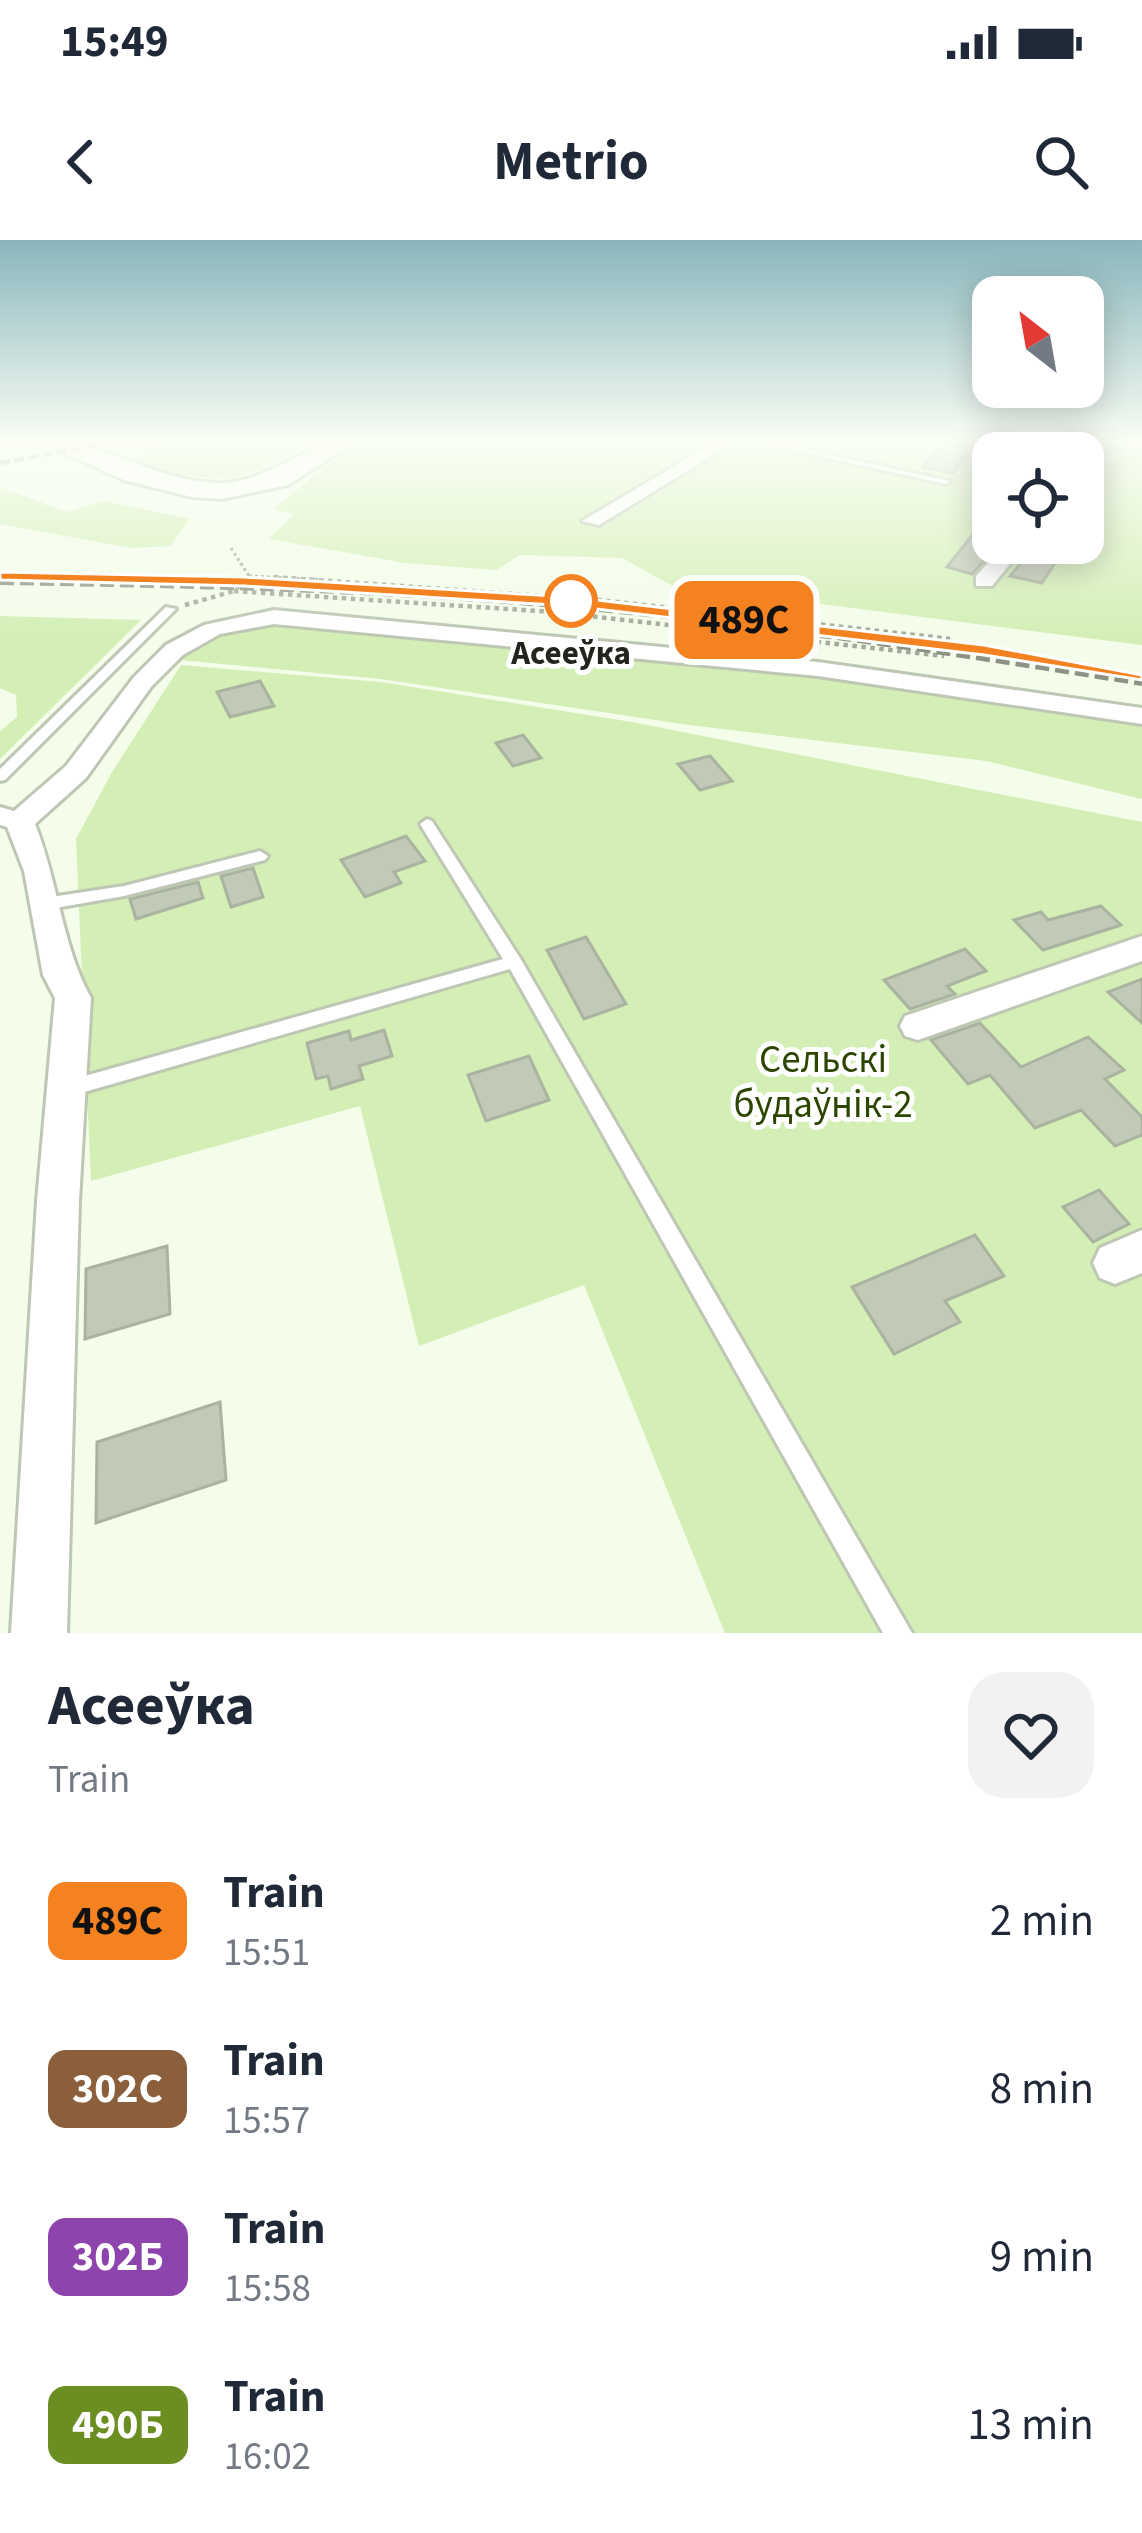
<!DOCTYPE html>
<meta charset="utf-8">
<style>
:root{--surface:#fff;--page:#f2f2f3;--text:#1f2937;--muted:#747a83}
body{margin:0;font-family:"Source Sans 3",sans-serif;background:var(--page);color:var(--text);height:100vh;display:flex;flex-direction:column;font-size:45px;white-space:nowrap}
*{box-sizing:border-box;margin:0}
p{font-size:39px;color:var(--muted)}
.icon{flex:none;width:66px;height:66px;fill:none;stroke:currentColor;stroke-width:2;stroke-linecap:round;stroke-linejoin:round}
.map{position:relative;height:1393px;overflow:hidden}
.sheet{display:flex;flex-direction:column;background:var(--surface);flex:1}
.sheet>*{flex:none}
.badge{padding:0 24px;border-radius:18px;font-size:42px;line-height:78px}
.needle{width:78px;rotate:329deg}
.buttons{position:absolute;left:972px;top:36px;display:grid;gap:24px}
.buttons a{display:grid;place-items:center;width:132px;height:132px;border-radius:24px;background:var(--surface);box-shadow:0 6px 30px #0003;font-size:60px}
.map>.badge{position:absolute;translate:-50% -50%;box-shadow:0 0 0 6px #fff}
.round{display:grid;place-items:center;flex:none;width:126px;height:126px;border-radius:36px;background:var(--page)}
.overview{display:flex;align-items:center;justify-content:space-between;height:204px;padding:0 48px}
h1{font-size:57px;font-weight:700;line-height:90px}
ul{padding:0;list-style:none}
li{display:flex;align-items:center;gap:36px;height:168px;padding:0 48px}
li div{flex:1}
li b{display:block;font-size:45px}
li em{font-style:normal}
li .badge{min-width:132px;font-weight:700;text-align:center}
.status{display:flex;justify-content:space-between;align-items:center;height:84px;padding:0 60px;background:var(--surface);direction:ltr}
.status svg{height:33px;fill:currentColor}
header{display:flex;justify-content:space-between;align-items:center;height:156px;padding:0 48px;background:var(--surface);font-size:54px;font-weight:700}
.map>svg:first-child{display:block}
</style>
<div class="status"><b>15:49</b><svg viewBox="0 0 49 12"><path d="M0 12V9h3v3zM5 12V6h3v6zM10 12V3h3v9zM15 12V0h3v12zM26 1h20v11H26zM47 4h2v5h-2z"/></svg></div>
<header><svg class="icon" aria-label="back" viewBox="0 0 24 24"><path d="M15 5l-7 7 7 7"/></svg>Metrio<svg class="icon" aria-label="search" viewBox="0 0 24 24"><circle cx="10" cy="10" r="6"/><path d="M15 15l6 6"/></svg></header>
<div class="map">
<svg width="1142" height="1393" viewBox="0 0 1142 1393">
<rect width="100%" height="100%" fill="#f3fde9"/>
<path fill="#d3efb6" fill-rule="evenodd" d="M184,201H307C252,251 188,244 124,218Z
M372,201H1142V405L671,345L622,318L520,315L496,330L405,323L269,299L294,274L273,269L340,215ZM993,213H1083V303H993Z
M0,247L67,272L104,261L190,279L170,306L131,308L0,284Z
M0,376L141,380L0,519V491L17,477L16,455L0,448Z
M265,386L761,430L1051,465L1142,485V559L986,521L689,485L380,439L180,420C207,397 230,391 265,386Z
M181,425L381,442L632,482L1142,582V1393H725L584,1045L419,1106L360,866L91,941L76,599L112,532Z"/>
<path fill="#c0cab7" stroke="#a9b39f" stroke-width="3" d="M943,201H977L953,233L923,227Z
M993,269V311L972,334L947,327Z
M1036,305L1062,312L1042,343L1010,336Z
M260,441L274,466L230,477L217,452Z
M523,495L541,518L513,526L496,503Z
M710,516L732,541L700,550L678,524Z
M406,596L425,621L394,632L401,643L365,657L341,620Z
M253,628L263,657L231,667L221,636Z
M198,642L203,658L136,679L130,659Z
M1101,666L1121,685L1043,710L1014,680L1041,672L1048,680Z
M586,697L626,764L584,779L547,710Z
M965,709L986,731L947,746L955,754L910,769L884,740Z
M1142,739V783L1108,752Z
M980,783L1021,827L1088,797L1124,830L1105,839L1142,877V895L1115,906L1081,870L1035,888L990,835L968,844L931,800Z
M384,790L392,816L359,826L363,839L331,849L328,836L316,839L307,803L349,791L351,800Z
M529,816L549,860L486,881L468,835Z
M1099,950L1129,984L1093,1002L1063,967Z
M975,995L1004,1036L945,1061L960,1082L894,1114L852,1047Z
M167,1006L170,1074L85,1099L86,1029Z
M220,1162L226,1240L96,1283L97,1202Z"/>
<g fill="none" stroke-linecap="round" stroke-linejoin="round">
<g stroke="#bdc7b3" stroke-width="6">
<path id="lane" d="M752,201H766L950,241L946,244Z
M166,367L176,369L5,540L0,541V529Z
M427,579L432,581L520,718L912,1393H883L510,729L67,857L60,855L57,849L60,843L67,841L503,719L420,584Z
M260,611L268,616L265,620L124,656L44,670L36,664L44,658L124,646Z"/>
</g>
<g stroke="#bdc7b3" stroke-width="6">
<path id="street" d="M717,201H736L599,285L582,281Z
M1095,201H1112L1083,231V215Z
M1124,201H1142V207L1126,205Z
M1006,303H1027L992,346H976V336Z
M274,370L818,422L1142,468V484L818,436L274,384L220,394L183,415L151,447L86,538L35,584C58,641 62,706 91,758L79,961L67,1393H11L37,961L55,758L43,735L24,631L7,587L0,585V567L14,571L66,526L134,437L166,405L204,385Z
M1142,696V721L918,800L905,796L900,786L905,776Z
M1142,990V1033L1115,1044L1100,1038L1093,1023L1100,1008Z"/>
</g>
<g stroke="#bdc7b3" stroke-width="6">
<path id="secondary" d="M39,201C100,198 155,242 218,243C272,243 306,199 357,201L288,245L222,259L192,257L124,240Z"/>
</g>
<path stroke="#a2aa9b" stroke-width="3" stroke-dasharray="3 3" stroke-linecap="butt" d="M946,201L974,206
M231,308L249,336L245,340
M249,336L326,340"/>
<path stroke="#a2aa9b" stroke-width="4.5" stroke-dasharray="4.5 4.5" stroke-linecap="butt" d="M274,337L600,360L950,399
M234,351L554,372L944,416
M185,365L234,351L248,337"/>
<use href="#lane" fill="#fff" fill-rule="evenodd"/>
<use href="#street" fill="#fff" fill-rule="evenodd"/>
<use href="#secondary" fill="#fff" fill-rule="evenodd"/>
<path stroke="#8c9385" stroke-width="4.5" stroke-dasharray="10 4.5" stroke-linecap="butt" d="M0,223L115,201"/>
<path stroke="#8c9385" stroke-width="6" stroke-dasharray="14 6" stroke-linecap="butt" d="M0,342C185,345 371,349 555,365C752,382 947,412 1142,443"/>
</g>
<linearGradient id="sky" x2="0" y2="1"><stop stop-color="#89b6bc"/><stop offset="0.51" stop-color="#fafef5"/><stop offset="1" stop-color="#fafef5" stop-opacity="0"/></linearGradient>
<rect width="1142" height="396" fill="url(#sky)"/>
<path fill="#f58220" stroke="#fff" stroke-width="3" d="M0,332L244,337L571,357L984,405L1142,435V440L984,415L571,366L244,346L0,340Z"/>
<circle fill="#fff" stroke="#f58220" stroke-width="6" cx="571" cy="361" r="24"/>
<g text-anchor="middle" stroke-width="10" stroke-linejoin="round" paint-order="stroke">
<g font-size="33" font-weight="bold" fill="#21251e" stroke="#fff">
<text x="571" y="424">Асееўка</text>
</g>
<g font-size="39" fill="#2c4600" stroke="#fff">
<text x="823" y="832">Сельскі<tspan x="823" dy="45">будаўнік-2</tspan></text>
</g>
</g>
</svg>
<div class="buttons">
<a><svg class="needle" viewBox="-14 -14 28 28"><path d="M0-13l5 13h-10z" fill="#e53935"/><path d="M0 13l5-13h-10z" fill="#747a83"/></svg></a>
<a><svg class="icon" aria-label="locate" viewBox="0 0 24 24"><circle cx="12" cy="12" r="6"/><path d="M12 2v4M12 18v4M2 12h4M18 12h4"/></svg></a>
</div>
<b class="badge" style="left:744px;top:380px;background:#f58220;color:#111">489С</b>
</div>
<section class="sheet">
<div class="overview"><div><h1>Асееўка</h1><p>Train</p></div><a class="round"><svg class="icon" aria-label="heart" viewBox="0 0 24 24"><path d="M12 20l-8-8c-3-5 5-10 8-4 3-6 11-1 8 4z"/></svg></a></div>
<ul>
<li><span class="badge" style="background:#f58220;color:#111">489С</span><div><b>Train</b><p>15:51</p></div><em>2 min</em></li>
<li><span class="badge" style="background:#8b5e3c;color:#fff">302С</span><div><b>Train</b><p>15:57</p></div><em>8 min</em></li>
<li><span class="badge" style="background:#8e44ad;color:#fff">302Б</span><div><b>Train</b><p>15:58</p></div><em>9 min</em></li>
<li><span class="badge" style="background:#6b8e23;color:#fff">490Б</span><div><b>Train</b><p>16:02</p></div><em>13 min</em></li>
</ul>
</section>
